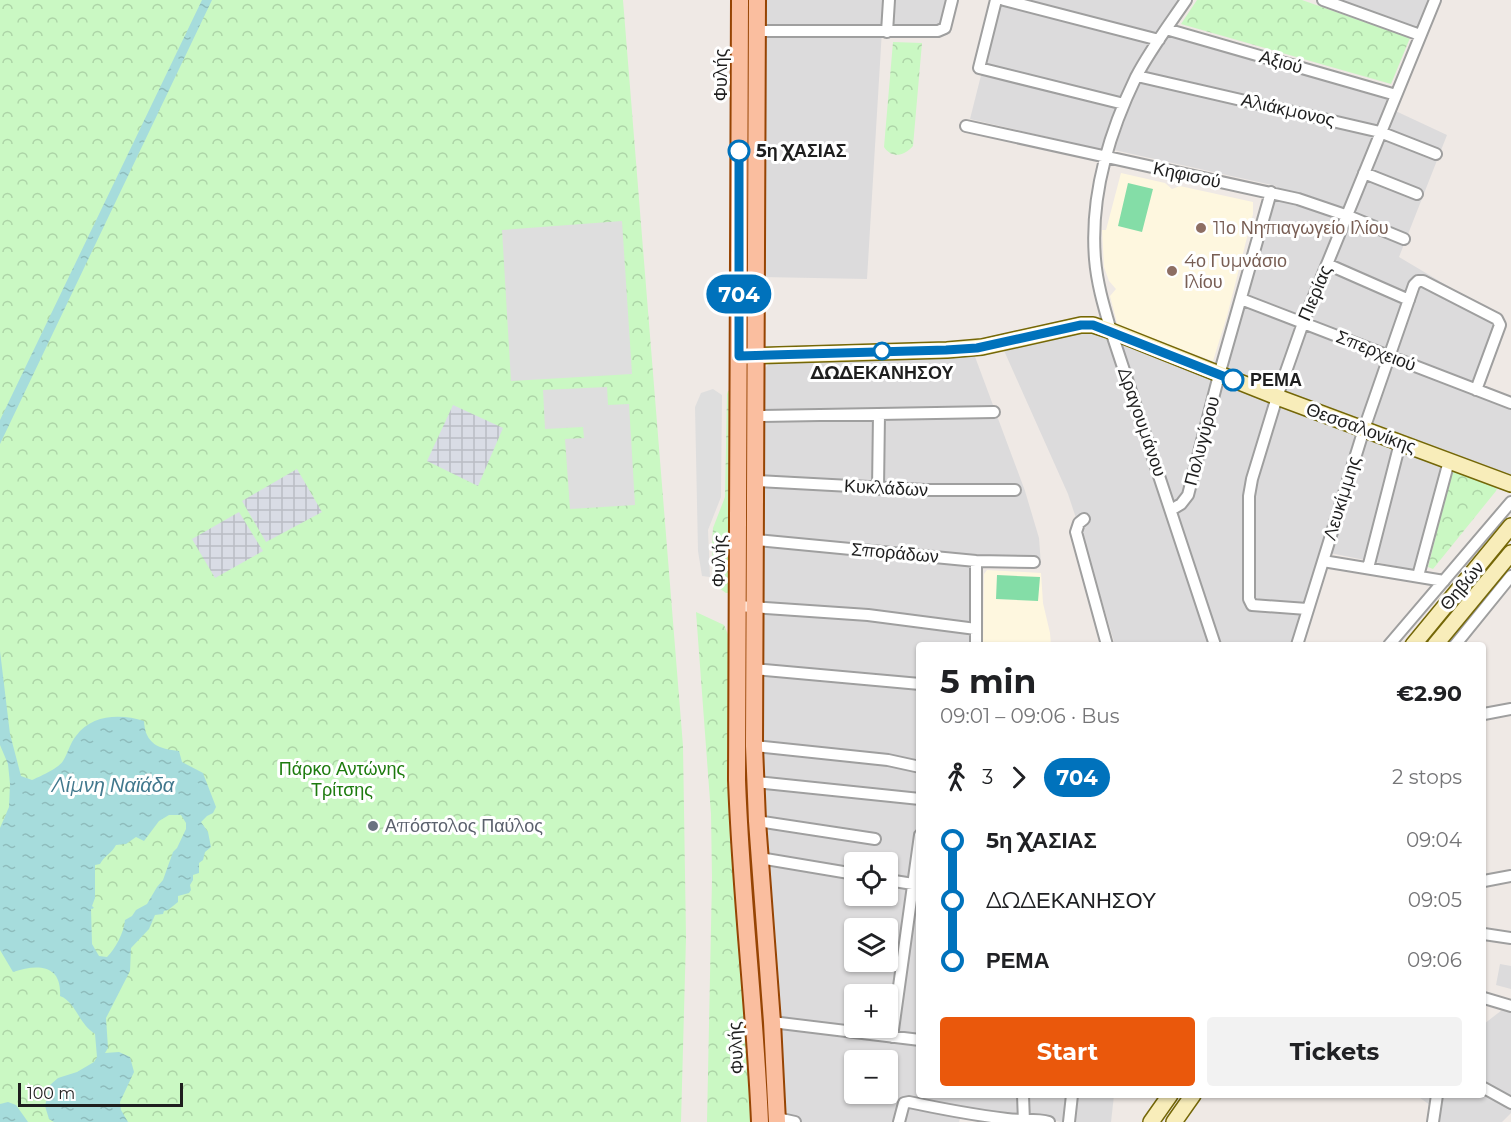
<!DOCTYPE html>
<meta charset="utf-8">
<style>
:root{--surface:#fff;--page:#f2f2f2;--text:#202124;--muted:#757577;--accent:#ea580c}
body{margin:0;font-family:Montserrat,sans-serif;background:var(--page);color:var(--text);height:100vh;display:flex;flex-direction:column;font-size:22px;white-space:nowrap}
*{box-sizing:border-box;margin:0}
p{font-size:20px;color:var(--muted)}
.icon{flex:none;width:33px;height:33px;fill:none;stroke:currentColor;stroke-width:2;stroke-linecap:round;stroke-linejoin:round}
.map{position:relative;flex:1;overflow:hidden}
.drawer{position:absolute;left:916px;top:642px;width:570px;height:456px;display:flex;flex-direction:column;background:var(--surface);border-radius:6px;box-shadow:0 2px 4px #0004}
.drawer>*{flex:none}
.badge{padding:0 12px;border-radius:20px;font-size:21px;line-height:39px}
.fabs{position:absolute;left:844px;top:852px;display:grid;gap:12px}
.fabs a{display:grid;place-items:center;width:54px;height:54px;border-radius:6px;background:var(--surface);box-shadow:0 2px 4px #0004;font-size:30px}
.scale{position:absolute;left:18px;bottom:15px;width:165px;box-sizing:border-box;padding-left:6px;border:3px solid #1e1e1e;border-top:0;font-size:16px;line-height:21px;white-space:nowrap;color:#1e1e1e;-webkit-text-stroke:4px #fff;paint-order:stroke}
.map>.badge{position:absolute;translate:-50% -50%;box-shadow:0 0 0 3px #fff}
.legs{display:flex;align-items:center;gap:9px;height:66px;padding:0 24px;font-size:20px}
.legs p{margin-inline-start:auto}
.headline{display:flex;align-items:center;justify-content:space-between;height:102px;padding:0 24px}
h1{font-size:33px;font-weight:700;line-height:45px}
.cta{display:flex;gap:12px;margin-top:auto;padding:12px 24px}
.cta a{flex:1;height:69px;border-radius:6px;background:var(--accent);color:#fff;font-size:24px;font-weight:700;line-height:69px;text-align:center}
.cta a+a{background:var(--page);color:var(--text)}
ul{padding:0 24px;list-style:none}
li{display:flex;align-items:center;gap:21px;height:60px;font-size:22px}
li i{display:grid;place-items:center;width:9px;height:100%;margin:0 8px;background:currentColor}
li i::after{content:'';width:15px;height:15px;margin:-8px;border:4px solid;border-radius:50%;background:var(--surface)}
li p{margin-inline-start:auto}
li:first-child i{background:linear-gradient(#0000 50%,currentColor 0)}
li:last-child i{background:linear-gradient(currentColor 50%,#0000 0)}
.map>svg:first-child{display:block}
</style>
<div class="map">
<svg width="1511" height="1122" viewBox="0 0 1511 1122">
<defs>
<pattern id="park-crowns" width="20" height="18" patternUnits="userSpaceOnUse" patternTransform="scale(1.5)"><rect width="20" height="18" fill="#caf8c3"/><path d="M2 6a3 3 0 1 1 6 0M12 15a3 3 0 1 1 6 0" fill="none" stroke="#add4a7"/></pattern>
<pattern id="plaza-grid" width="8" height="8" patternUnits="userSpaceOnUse" patternTransform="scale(1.5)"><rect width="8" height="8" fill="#d9dce5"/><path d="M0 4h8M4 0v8" fill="none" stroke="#babcc4"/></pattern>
<pattern id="water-ripples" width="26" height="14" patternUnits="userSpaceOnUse" patternTransform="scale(1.5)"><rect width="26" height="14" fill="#a6dcdc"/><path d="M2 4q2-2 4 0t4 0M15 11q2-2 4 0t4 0" fill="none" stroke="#8ebcbc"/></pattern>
</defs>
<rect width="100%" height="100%" fill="#efe9e5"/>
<path fill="#dcdbdc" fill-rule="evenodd" d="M764,0H949L945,18L938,29L882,30L867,279L762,277Z
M1000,0H1181L1145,50L1131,79L1103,150L970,119Z
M1336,0H1432L1419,30Z
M1168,33L1390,98L1387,107L1447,135L1399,257L1500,317L1470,391L1511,407V478L1225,372L1245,294L1276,186L1114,150L1138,83Z
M1083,330L1137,348L1443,466L1415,570L1320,551L1291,645H1115L1089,557L1068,494L1002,346Z
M974,354L1025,491L1039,538L1041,565L973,563L972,645H920V1095H1114L1111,1122H1061L1026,1114L1013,1118L962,1111L959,1122H783L769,900L764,790L761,676L762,371L770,363ZM855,862H888V896H855ZM855,928H888V962H855ZM855,994H888V1028H855ZM855,1060H888V1094H855Z
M1500,964L1511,966V989L1496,985Z
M1511,1003V1113L1502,1122H1434L1441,1113L1416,1095H1484V1024Z"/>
<path fill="#fef7df" d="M1121,173L1165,183L1172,189L1180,186L1253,202V214L1227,316L1213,361L1122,328L1117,323L1110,296L1116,289L1109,281L1104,267L1102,230H1106Z
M987,570L1041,573L1043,603L1050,633L1051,645H983L984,574Z"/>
<path fill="url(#park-crowns)" d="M0,0H623L683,746L686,938L681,1122H0Z
M1197,0H1302L1410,38L1391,84L1181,24Z
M893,42L922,43L913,146C904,156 892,159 884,147Z
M731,390L729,593H726L716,586L713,580L712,544L713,528L725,497L727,394L728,391Z
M1452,471L1497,488L1496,491L1433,569L1428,567Z
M696,612L724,625L730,639L729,814L749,1048L751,1122H707L712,879L711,814Z"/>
<path fill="#84dda7" d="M1128,183L1153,189L1142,232L1118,226Z
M997,575L1040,577L1038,601L996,599Z"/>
<path fill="#dedede" d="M622,221L632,374L511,381L502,230Z
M607,387L608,405L629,404L635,505L570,509L565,439L584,438L583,427L545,429L543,390Z
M713,389L722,395L721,497L708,530L710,577L702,576L698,551L695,407L701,393Z"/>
<path fill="url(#plaza-grid)" d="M453,405L503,428L478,486L427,461Z
M297,469L322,512L266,542L242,501Z
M239,512L263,551L215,578L192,539Z"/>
<path fill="url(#water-ripples)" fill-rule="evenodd" d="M202,0H212L0,444V420Z
M0,651L10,734L21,776L32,780C39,777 59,768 63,761C68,753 70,743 76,736C92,714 121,714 144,721C145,744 159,749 179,751L182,762L203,773L216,807L213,813L207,816L201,822L208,832L211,847L205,852L203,860L199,863V873L193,875V880L190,885L191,890L189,893L178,896V902L168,910L164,911L163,914L155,915L149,929L131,948L130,971L106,1018L108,1048L105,1053L119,1052L130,1057L134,1072L120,1102L121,1110L128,1122H54L49,1119L45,1106L50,1085L58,1078L77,1072L94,1062L97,1057L95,1034C78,1023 76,1002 60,996C62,964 37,964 13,972L0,950V828L9,807L10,784L8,764L0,745ZM169,815H181L186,823V829L177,848L173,852L163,880L157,887L147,904L136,910L132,916L125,920C124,933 115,949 107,957L99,956L92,944L91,909L94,908L92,906L95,898V865L100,864C104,856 112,853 116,845L126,844L136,837L144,841L159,821Z
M8,1102L16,1105L28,1122H0V1104Z"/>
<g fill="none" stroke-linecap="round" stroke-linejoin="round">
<g stroke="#9f9f9f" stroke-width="14">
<path id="street" d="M996,0L979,68L1124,104
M1004,0L1159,40
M1186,0C1169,25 1150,50 1136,77C1109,133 1090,197 1095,259C1097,284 1104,307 1111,331L1215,645
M1323,0L1420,35
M1166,29L1396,95
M758,31H938L945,28L952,0
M887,32L889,0
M1137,76L1380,132L1436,154
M966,126L1298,199L1348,216L1404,239
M1364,173L1417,194
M1327,264L1409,300
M1241,299L1511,403
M756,416L994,412
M756,481L925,490H1015
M878,489L879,414
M1171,510L1181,504L1188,495L1219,375L1271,192
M1084,519L1079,523L1076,532L1107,645
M756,540L976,561L1034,562
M1323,561L1444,581
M1368,568L1400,443
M1418,576L1449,461
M738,606L868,615L976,629
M1307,609L1252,605L1249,599V496L1252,479L1277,397L1303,323L1435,0
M976,645V561
M1297,645L1364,429L1414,285L1418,281H1423L1497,319L1500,325L1476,390
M1389,645L1511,502
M1455,645L1511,576
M754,669L920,684
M1484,714L1511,709
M754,746L888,760L920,767
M756,782L920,799
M757,821L875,839
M760,858L855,874
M888,880L919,885
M1484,881L1511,876
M1484,934L1511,938
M1484,998L1511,1006
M772,1022L920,1040
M892,1037L920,835
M1484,1088L1511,1103
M1023,1095L1024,1122
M777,1118L795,1122
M899,1122L904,1103L909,1102C942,1109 974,1115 1007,1119C1021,1121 1035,1118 1049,1122
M1069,1122L1072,1095
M1433,1122L1437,1095"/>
</g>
<g stroke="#746707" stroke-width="18">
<path id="secondary" d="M745,356L947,350L982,347L1081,325H1093L1111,331L1277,397L1511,484
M1413,645L1511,526
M1435,645L1511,553
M1151,1122L1170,1095
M1174,1122L1193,1095"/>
</g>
<g stroke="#964403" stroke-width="20">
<path id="primary" d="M740,0L737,780C741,894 755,1008 760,1122
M757,0L754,746L757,821L772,1022L777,1122"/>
</g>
<use href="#street" stroke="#fff" stroke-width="10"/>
<use href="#secondary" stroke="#f8edba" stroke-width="15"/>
<use href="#primary" stroke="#fabe9f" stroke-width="16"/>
</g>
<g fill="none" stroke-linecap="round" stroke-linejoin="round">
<g stroke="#fff" stroke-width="14">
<path id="line-1" d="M739,151V356L946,350L977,348L1081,325H1093L1233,380"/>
</g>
<use href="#line-1" stroke="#0072bc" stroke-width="9"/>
</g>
<g fill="#fff" stroke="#0072bc" stroke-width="3">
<circle cx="739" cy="151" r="10"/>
<circle cx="882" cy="351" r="8"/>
<circle cx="1233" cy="380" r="10"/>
</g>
<g fill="#8d6e63" stroke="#fff" stroke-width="2">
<circle cx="1201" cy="228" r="6"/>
<circle cx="1172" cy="271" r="6"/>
</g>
<circle fill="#6b7280" stroke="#fff" stroke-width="2" cx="373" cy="826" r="6"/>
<g text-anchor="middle" stroke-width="6" stroke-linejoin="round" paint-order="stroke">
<g font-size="18" fill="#1e1e1e" stroke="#fff">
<text transform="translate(1281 62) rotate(16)" y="6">Αξιού</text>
<text transform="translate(721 75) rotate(-90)" y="6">Φυλής</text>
<text transform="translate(1288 110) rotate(13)" y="6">Αλιάκμονος</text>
<text transform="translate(1187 175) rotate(12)" y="6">Κηφισού</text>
<text transform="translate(1315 293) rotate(-67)" y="6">Πιερίας</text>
<text transform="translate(1376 351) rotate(21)" y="6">Σπερχειού</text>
<text transform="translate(1142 422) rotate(71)" y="6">Δραγουμάνου</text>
<text transform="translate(1361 428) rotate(20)" y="6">Θεσσαλονίκης</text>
<text transform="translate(1202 441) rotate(-75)" y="6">Πολυγύρου</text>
<text transform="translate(886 488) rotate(3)" y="6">Κυκλάδων</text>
<text transform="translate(1342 498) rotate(-73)" y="6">Λευκίμμης</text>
<text transform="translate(895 553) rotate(5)" y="6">Σποράδων</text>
<text transform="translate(719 561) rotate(-89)" y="6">Φυλής</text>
<text transform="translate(1462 586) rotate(-50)" y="6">Θηβών</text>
<text transform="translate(736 1048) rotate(-94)" y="6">Φυλής</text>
</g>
<g font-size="18" font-weight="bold" fill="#1e1e1e" stroke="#fff" text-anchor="start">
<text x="756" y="157">5η ΧΑΣΙΑΣ</text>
<text x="882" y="379" text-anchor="middle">ΔΩΔΕΚΑΝΗΣΟΥ</text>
<text x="1250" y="386">ΡΕΜΑ</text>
</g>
<g font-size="18" fill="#785e54" stroke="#fff" text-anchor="start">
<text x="1213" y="234">11ο Νηπιαγωγείο Ιλίου</text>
<text x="1184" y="267">4ο Γυμνάσιο<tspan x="1184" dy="21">Ιλίου</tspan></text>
</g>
<g font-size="18" fill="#1d7b0e" stroke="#fff">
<text x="342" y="775">Πάρκο Αντώνης<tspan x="342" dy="21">Τρίτσης</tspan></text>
</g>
<g font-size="18" fill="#5b616d" stroke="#fff" text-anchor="start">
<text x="385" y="832">Απόστολος Παύλος</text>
</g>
<g font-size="20" font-style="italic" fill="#41788d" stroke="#fff">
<text x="113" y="792">Λίμνη Ναϊάδα</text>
</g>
</g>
</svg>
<div class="fabs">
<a><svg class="icon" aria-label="locate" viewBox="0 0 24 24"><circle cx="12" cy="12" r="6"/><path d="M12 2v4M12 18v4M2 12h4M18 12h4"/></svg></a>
<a><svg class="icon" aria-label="layers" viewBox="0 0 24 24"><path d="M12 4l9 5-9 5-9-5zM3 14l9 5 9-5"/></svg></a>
<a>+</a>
<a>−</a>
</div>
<div class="scale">100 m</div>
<b class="badge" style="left:739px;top:294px;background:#0072bc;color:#fff">704</b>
<section class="drawer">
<div class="headline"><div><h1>5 min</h1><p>09:01 – 09:06 · Bus</p></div><b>€2.90</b></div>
<div class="legs"><svg class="icon" aria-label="walk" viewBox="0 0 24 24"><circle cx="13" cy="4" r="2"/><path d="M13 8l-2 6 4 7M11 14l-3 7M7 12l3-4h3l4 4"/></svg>3<svg class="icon" aria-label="forward" viewBox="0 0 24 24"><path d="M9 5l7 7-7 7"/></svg><b class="badge" style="background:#0072bc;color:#fff">704</b><p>2 stops</p></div>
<ul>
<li><i style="color:#0072bc"></i><b>5η ΧΑΣΙΑΣ</b><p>09:04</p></li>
<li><i style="color:#0072bc"></i><span>ΔΩΔΕΚΑΝΗΣΟΥ</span><p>09:05</p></li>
<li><i style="color:#0072bc"></i><b>ΡΕΜΑ</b><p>09:06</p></li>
</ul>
<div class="cta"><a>Start</a><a>Tickets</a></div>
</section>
</div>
